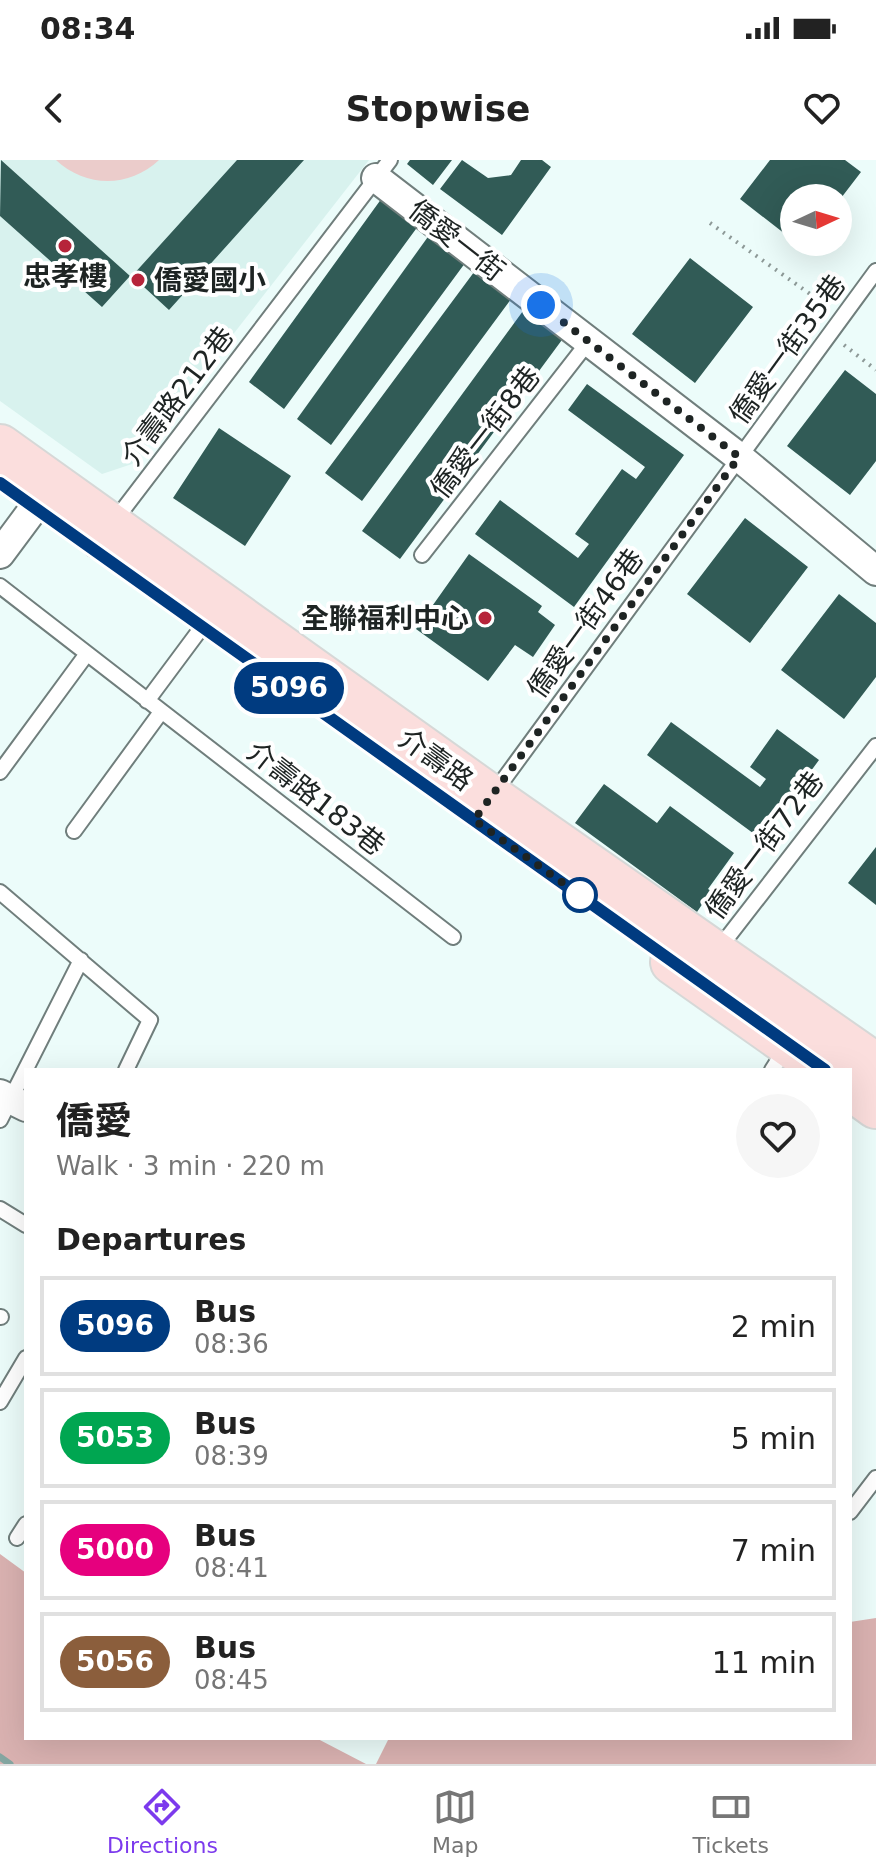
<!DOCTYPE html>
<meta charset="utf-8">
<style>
:root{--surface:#fff;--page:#f6f6f6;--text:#222;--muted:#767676;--line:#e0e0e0;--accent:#7c3aed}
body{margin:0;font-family:"DejaVu Sans","Noto Sans TC",sans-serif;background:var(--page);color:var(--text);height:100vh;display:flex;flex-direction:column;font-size:30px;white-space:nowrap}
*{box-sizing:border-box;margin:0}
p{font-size:26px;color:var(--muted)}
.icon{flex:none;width:44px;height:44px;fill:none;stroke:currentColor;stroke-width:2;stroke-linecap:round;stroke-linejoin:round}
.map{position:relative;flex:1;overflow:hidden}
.details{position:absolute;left:24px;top:908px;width:828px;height:672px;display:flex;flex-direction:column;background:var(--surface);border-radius:0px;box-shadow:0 8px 32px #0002}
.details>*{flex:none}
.badge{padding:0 16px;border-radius:26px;font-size:28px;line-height:52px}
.needle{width:52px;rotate:86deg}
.fabs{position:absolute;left:780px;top:24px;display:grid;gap:16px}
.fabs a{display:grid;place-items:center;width:72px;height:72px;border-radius:50%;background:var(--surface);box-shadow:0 8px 32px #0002;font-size:40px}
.you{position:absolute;width:40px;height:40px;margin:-20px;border:6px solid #fff;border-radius:50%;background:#1a73e8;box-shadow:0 0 0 12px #1a73e833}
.map>.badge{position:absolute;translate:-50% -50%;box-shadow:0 0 0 4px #fff}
h2{padding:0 32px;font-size:30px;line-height:72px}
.round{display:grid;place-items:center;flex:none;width:84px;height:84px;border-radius:42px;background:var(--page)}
.headline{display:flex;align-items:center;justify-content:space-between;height:136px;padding:0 32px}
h1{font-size:38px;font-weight:700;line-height:60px}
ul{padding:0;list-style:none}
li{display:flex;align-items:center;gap:24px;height:100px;margin:0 16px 12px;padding:0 16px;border:4px solid var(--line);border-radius:0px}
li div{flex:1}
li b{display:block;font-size:30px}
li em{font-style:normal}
li .badge{min-width:88px;font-weight:700;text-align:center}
.status{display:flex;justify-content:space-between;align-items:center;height:56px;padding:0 40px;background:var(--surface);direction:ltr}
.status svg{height:22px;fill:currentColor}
header{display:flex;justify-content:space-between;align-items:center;height:104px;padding:0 32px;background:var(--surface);font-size:36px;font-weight:700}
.dock{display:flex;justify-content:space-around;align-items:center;height:112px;border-top:2px solid var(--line);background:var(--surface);font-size:22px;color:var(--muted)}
.dock a{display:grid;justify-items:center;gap:4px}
.dock .current{color:var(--accent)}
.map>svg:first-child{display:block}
</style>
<div class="status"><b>08:34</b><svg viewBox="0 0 49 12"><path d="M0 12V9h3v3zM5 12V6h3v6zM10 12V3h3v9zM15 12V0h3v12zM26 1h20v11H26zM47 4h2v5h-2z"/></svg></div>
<header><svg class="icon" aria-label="back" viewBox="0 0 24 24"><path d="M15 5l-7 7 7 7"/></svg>Stopwise<svg class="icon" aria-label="heart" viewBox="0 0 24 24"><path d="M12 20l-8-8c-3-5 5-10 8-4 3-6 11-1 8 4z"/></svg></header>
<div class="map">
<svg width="876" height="1604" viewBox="0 0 876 1604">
<rect width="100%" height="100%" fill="#ecfcfa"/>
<path fill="#d8f2ee" d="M0,0H369L132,304L102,314L0,241Z"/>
<path fill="#ebcccb" d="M56,0H159C129,28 86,28 56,0Z"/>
<path fill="#dab2b1" d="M0,1394L26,1413V1578H316L366,1604H0Z
M876,1458V1604H376L389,1578H850V1462Z"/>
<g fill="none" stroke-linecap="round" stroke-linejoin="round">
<path stroke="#84a6a1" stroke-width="7" d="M0,1597L10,1604"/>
</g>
<path fill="#315b56" d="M1,0L130,116L102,147L0,56Z
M237,0H304L169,150L132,116Z
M410,0H452L433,25L407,4Z
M462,0L488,18L511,15L521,0H542L551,7L502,75L440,29Z
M770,0H845L861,12L838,42V38H794V81L740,39Z
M387,31L424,58L284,249L249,222Z
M435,67L471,95L331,285L297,259Z
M690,98L753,147L695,223L632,174Z
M480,104L517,131L362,341L325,313Z
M531,140L570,169L400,399L362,371Z
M845,210L876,234V301L850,335L787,286Z
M587,224L684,295L574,447L475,374L500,340L578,398L589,384L575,374L622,309L636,319L645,307L568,250Z
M219,268L291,316L245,386L173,338Z
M745,358L808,407L750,483L687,434Z
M469,394L542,446L538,452L555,465L533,497L515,485L488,521L416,469Z
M839,434L876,463V517L844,559L781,510Z
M671,562L760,627L766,619L750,607L777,569L819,600L761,679L647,595Z
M604,624L657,663L670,646L734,693L708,729L711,731L697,752L575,663Z
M876,687V745L848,723Z"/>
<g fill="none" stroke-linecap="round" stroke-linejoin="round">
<g stroke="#707e7c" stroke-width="18">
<path id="lane" d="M93,389L390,0
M422,395L589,181
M0,426L453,777
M147,541L202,467
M0,612L86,495
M474,660L876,111
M74,671L161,552
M0,732L150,860L126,910
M717,791L876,586
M772,910L786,888
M0,960L81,800
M0,1049L26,1065
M0,1157H1
M0,1242L26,1198
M850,1352L876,1318
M17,1378L26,1364"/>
</g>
<g stroke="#707e7c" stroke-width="32">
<path id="street" d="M376,18L739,297L876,411
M0,394L52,324
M0,934L26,947"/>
</g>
<g stroke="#d6d8d7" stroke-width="48">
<path id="primary" d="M0,287L490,637L876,906
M673,802L826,910
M850,927L876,946"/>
</g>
<path stroke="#8d9997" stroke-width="4" stroke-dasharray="2 6" stroke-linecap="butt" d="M710,63L827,146
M844,185L876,210"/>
<use href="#lane" stroke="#fff" stroke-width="14"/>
<use href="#street" stroke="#fff" stroke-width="28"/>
<use href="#primary" stroke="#fbdedd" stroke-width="44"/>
</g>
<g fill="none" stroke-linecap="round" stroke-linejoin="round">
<g stroke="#fff" stroke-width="18">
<path id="line" d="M0,323L825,910"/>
</g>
<use href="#line" stroke="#003b80" stroke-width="12"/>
<path stroke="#1e2423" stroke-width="8" stroke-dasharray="0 14.4" d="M541,145L739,297L474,660L580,735"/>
</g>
<g fill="#b6243a" stroke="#fff" stroke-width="3">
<circle cx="65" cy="86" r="8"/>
<circle cx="138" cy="120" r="8"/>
<circle cx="485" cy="458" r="8"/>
</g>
<circle fill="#fff" stroke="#003b80" stroke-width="4" cx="580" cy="735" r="16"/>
<g text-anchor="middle" stroke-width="8" stroke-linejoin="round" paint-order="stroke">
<g font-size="28" fill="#1e2423" stroke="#fff">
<text transform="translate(457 80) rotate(38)" y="10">僑愛一街</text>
<text transform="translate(787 189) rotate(-54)" y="10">僑愛一街35巷</text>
<text transform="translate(177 236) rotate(-53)" y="10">介壽路212巷</text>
<text transform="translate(485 272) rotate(-52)" y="10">僑愛一街8巷</text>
<text transform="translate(585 463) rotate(-54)" y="10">僑愛一街46巷</text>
<text transform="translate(436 599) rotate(36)" y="10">介壽路</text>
<text transform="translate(316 638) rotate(38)" y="10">介壽路183巷</text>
<text transform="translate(764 685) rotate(-53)" y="10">僑愛一街72巷</text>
</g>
<g font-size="28" font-weight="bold" fill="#1e2423" stroke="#fff">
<text x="65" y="126">忠孝樓</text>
<text x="154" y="130" text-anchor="start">僑愛國小</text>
<text x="469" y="468" text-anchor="end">全聯福利中心</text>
</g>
</g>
</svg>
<div class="fabs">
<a><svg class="needle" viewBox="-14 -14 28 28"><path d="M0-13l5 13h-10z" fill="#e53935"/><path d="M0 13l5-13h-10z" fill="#767676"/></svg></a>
</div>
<div class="you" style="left:541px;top:145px"></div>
<b class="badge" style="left:289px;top:528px;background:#003b80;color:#fff">5096</b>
<section class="details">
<div class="headline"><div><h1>僑愛</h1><p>Walk · 3 min · 220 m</p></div><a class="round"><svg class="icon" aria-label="heart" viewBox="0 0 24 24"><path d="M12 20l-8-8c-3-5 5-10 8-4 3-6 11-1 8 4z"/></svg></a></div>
<h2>Departures</h2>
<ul>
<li><span class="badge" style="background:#003b80;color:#fff">5096</span><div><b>Bus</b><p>08:36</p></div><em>2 min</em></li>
<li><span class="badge" style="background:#00a651;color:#fff">5053</span><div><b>Bus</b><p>08:39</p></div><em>5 min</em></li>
<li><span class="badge" style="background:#e6007e;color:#fff">5000</span><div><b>Bus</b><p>08:41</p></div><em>7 min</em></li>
<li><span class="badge" style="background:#8b5e3c;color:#fff">5056</span><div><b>Bus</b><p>08:45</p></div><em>11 min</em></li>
</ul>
</section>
</div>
<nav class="dock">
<a class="current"><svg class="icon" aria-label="directions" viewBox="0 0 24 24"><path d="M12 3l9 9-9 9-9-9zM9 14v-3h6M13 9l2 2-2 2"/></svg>Directions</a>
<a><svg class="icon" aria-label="map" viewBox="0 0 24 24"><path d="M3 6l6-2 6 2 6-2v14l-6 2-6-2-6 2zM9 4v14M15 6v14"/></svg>Map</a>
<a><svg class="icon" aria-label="tickets" viewBox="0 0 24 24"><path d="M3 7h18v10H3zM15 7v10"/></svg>Tickets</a>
</nav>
